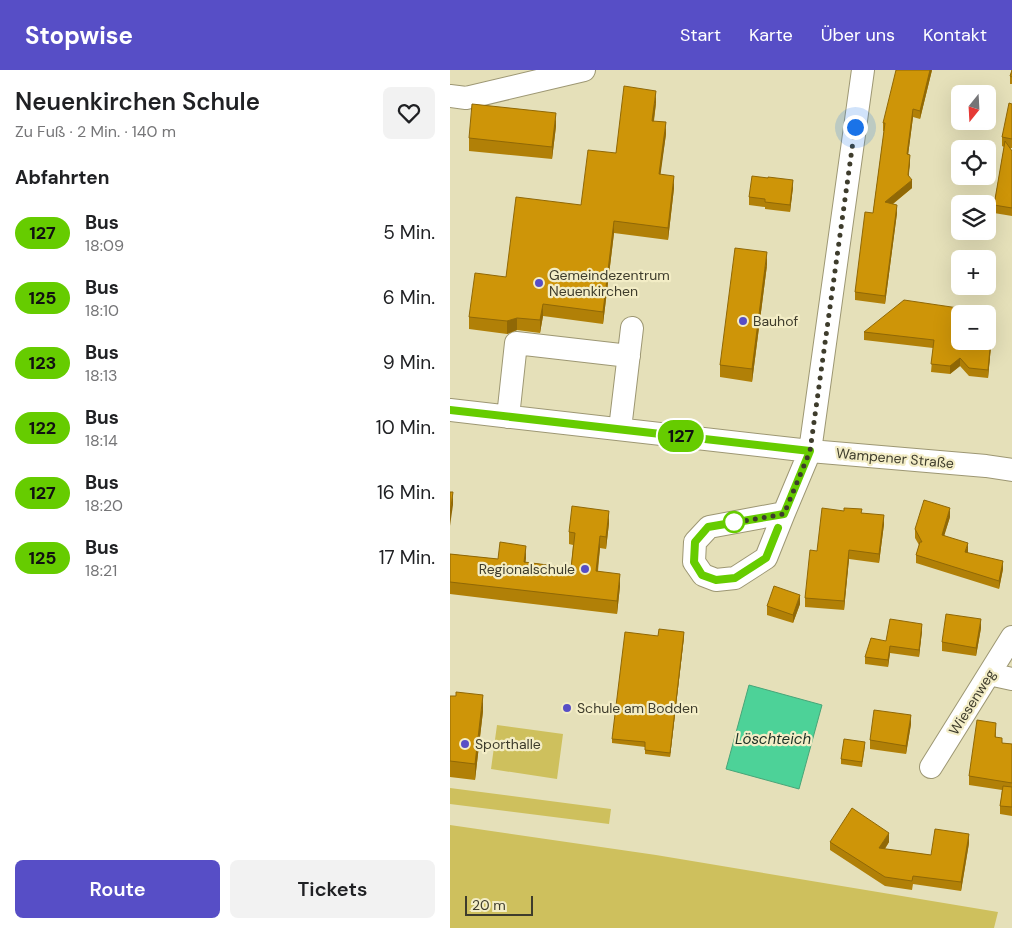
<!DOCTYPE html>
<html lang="de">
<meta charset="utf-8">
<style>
:root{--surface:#fff;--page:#f2f2f2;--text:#202124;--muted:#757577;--accent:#574ec6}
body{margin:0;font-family:"DM Sans",sans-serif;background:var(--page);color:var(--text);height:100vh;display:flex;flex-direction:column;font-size:19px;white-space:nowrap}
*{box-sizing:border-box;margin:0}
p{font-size:16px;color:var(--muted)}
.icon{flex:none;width:28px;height:28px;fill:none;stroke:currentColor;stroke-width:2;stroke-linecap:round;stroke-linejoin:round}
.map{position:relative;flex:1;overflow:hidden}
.drawer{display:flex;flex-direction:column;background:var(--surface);width:450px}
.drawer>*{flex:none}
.badge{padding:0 10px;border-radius:16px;font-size:18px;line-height:32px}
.needle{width:32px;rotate:198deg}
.buttons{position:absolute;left:501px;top:15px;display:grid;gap:10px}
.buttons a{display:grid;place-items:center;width:45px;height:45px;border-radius:8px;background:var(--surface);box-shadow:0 5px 20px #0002;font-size:25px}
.scale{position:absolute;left:15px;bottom:12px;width:68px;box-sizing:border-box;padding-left:5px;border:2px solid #3e3c2c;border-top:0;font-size:14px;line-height:18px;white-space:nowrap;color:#3e3c2c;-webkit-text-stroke:4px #f3edc6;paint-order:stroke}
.you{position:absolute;width:25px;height:25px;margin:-12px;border:4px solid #fff;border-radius:50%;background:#1a73e8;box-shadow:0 0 0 8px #1a73e833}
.map>.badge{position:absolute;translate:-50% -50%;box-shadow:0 0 0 2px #fff}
h2{padding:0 15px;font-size:19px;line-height:45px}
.round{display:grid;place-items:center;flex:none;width:52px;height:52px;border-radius:8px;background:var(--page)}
.summary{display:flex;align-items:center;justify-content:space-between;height:85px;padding:0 15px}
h1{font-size:24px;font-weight:600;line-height:38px}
.button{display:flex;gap:10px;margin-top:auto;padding:10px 15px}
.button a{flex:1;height:58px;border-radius:8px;background:var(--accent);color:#fff;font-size:20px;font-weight:600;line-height:58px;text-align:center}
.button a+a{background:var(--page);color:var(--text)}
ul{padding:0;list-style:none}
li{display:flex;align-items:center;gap:15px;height:65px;padding:0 15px}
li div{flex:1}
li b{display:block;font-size:19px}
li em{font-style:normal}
li .badge{min-width:55px;font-weight:700;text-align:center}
header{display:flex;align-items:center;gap:30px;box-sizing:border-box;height:70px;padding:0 25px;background:var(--accent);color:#fff}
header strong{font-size:24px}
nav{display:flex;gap:28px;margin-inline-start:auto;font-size:18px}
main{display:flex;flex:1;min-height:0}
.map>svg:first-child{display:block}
</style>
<header>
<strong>Stopwise</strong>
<nav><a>Start</a><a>Karte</a><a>Über uns</a><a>Kontakt</a></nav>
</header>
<main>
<section class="drawer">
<div class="summary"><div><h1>Neuenkirchen Schule</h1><p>Zu Fuß · 2 Min. · 140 m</p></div><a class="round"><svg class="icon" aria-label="heart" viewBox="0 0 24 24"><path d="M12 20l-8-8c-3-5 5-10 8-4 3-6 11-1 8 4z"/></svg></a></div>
<h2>Abfahrten</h2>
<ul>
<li><span class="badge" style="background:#6c0;color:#111">127</span><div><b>Bus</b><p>18:09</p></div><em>5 Min.</em></li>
<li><span class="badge" style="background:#6c0;color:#111">125</span><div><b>Bus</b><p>18:10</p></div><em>6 Min.</em></li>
<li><span class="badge" style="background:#6c0;color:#111">123</span><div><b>Bus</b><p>18:13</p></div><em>9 Min.</em></li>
<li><span class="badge" style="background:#6c0;color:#111">122</span><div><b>Bus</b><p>18:14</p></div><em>10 Min.</em></li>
<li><span class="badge" style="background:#6c0;color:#111">127</span><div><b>Bus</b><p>18:20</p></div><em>16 Min.</em></li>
<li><span class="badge" style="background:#6c0;color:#111">125</span><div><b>Bus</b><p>18:21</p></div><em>17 Min.</em></li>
</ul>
<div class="button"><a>Route</a><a>Tickets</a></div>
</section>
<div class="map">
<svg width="562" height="858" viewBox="0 0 562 858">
<rect width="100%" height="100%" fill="#e5e0b9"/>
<path fill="#cec05d" d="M47,655L113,664L107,709L41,699Z
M0,718L161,739L159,754L0,734Z
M0,755L206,785L548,842L544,858H0Z"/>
<path fill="#4dd298" stroke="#48a578" d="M299,615L372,635L349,719L276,699Z"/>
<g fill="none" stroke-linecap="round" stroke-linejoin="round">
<g stroke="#9d9773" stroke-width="24">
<path id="minor" d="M0,26L16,28L134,0
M0,340L360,381L536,396L562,400
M58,347L66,273L179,286
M170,359L182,258
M334,443L259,457L245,472L244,492L253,505L266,510L285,508L316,488L334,443L360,381L413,0
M539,604L562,609
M481,697L562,567"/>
</g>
<use href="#minor" stroke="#fff" stroke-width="22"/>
</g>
<path fill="#b18007" d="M482,0L470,49L463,47L458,85L460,93L458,106L462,118L443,134L447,143L435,234L405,230V222L423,143L434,61H433V53Z
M562,0V14H560V6Z
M206,33L204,51L216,64L210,104L224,118L218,170L164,163L153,254L93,246L90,263L67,260L57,264L19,259V247L56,207L131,135L166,83Z
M562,34V78H560L562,81V146L544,143V135L554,77L552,76V67Z
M106,56L102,89L19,81V68Z
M343,117L340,142L315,139V137L299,135V127Z
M317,195L302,312L270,307V295Z
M515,244L510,271L541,276L538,308L519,306L510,296L500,304L481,302L483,278L414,270V262Z
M412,443L434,454L429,493L399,489L394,540L355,537V528L367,481Z
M500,447L494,465L518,481V483L553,499L549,519L466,493V485L469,475L465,468V459Z
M159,453L156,479L150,478L148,501L170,516L167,544L0,524V484L48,489L76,488L75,492L121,498L123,475L119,474V462Z
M350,534L343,553L317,545V536Z
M531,558L526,586L492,581V572Z
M472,561L469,587L440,583L438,597L415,594V587L436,571Z
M208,566L234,567L220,687L195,684V677L162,673V669Z
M0,626L33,641L25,710L0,707Z
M461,654L456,684L420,679V670Z
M546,661V667L552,673L562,674V746L550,744V736L552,720L519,715V706Z
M415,676L412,697L391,694V689Z
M380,772H439L435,779L481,785L519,773L511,821L463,814L462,820L435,816L380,780Z"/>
<path fill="#906806" d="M480,0H482L470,49V41Z
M206,21V33L202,63V51Z
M463,39V47L457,93V84Z
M106,43V56L102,89V77Z
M216,52V64L209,116V104Z
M460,85V93L458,113V105Z
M224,106V118L218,170V158Z
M343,110V117L340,142V135Z
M462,110V118L435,140V132Z
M447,135V143L435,234V226Z
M164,151V163L153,254V242Z
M317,182V195L302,312V299Z
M93,234V246L90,263V250Z
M67,248V260L57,264V251Z
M541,268V276L538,308V300Z
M510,288V296L500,304V296Z
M3,422V435L0,456V444Z
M500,438V447L492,473V465Z
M159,441V453L156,479V467Z
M434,445V454L429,493V484Z
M150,466V478L146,513V501Z
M518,473V481L515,491V482Z
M76,476V488L74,505V492Z
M399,480V489L394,540V531Z
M553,491V499L549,519V511Z
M170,504V516L167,544V531Z
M350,525V534L343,553V545Z
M531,549V558L526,586V578Z
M472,554V561L469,587V580Z
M234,562V567L220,687V683Z
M440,576V583L438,597V590Z
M33,625V641L25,710V694Z
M461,645V654L456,684V676Z
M439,763V772L429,787V778Z
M519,764V773L511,821V812Z"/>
<path fill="#ce9508" stroke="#906806" d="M446,0H480L470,41L463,39L457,84L460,85L458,105L462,110L435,132L447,135L435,226L405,222L415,142L423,143L435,53H433Z
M562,0V7L560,6Z
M174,16L206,21L202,51L216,52L209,104L224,106L218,158L164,151L153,242L93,234L90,250L67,248L57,251L19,247L25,203L56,207L66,127L131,135L138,80L166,83Z
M559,33L562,34V69L552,67Z
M22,34L106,43L102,77L19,68Z
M555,71L562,81V138L544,135Z
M302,106L318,108V107L343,110L340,135L315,132V129L299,127Z
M285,178L317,182L302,299L270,295Z
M454,230L515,239L514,244H510V271H538V268H541L538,300L519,298L510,288L500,296L481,294L484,270L414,262Z
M0,422H3L0,444Z
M474,430L500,438L492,465L518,473L515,482L553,491L549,511L466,485L470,472H472L465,459Z
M122,436L159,441L156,467L150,466L146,501L170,504L167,531L0,512V484L48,489L50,472L76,476L74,492L121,498L125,463L119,462Z
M372,438L394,441V438L412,439L411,443L434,445L429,484L399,480L394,531L355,528L360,480L367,481Z
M324,516L350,525L343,545L317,536Z
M496,544L531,549L526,578L492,572Z
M440,549L472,554L469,580L440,576L438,590L415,587L421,568L436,571Z
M209,559L234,562L220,683L195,680V672L162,669L175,562L208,566Z
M6,622L33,625L25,694L0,691V626H6Z
M424,640L461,645L456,676L420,670Z
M527,650L546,653L545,667L552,668V673L562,674V713L519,706Z
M394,669L415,672L412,692L391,689Z
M553,716L562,717V737L550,736Z
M402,738L439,763L429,778L481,785L485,759L519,764L511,812L463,806L462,811L435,807L380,772Z"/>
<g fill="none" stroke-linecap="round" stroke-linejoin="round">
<g stroke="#fff" stroke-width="11">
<path id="line" d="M0,340L360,381L334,444L258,457L245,472L244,492L252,505L266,510L285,508L316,488L328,458"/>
</g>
<use href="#line" stroke="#6c0" stroke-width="8"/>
<path stroke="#3e3c2c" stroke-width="5" stroke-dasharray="0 9" d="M284,452L277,454L334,444L360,381L405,57"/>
</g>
<g fill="#574ec6" stroke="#f3edc6" stroke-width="2">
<circle cx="89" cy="213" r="5"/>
<circle cx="293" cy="251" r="5"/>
<circle cx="135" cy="499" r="5"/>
<circle cx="117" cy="638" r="5"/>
<circle cx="15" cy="674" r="5"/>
</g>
<circle fill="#fff" stroke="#6c0" stroke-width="2.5" cx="284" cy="452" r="10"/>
<g text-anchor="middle" stroke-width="4.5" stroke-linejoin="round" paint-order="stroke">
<g font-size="14" fill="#3e3c2c" stroke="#f3edc6" text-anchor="start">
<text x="99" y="210">Gemeindezentrum<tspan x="99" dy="16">Neuenkirchen</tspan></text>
<text x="303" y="256">Bauhof</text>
<text x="125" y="504" text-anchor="end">Regionalschule</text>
<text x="127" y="643">Schule am Bodden</text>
<text x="25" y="679">Sporthalle</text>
</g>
<g font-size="14" fill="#3e3c2c" stroke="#f3edc6">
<text transform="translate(445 388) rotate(5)" y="5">Wampener Straße</text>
<text transform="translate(522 632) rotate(-58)" y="5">Wiesenweg</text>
</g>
<g font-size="15" font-style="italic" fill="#1a3025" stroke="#f3edc6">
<text x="323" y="674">Löschteich</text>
</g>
</g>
</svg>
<div class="buttons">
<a><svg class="needle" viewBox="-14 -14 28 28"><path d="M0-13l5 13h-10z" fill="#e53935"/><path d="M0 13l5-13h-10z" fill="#757577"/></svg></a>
<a><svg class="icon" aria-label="locate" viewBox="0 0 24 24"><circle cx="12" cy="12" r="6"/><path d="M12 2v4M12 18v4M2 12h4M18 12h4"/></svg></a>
<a><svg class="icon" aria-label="layers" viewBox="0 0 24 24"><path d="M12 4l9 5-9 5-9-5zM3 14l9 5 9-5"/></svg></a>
<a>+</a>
<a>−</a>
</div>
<div class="scale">20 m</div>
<div class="you" style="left:405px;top:57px"></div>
<b class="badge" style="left:231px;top:366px;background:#6c0;color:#111">127</b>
</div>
</main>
